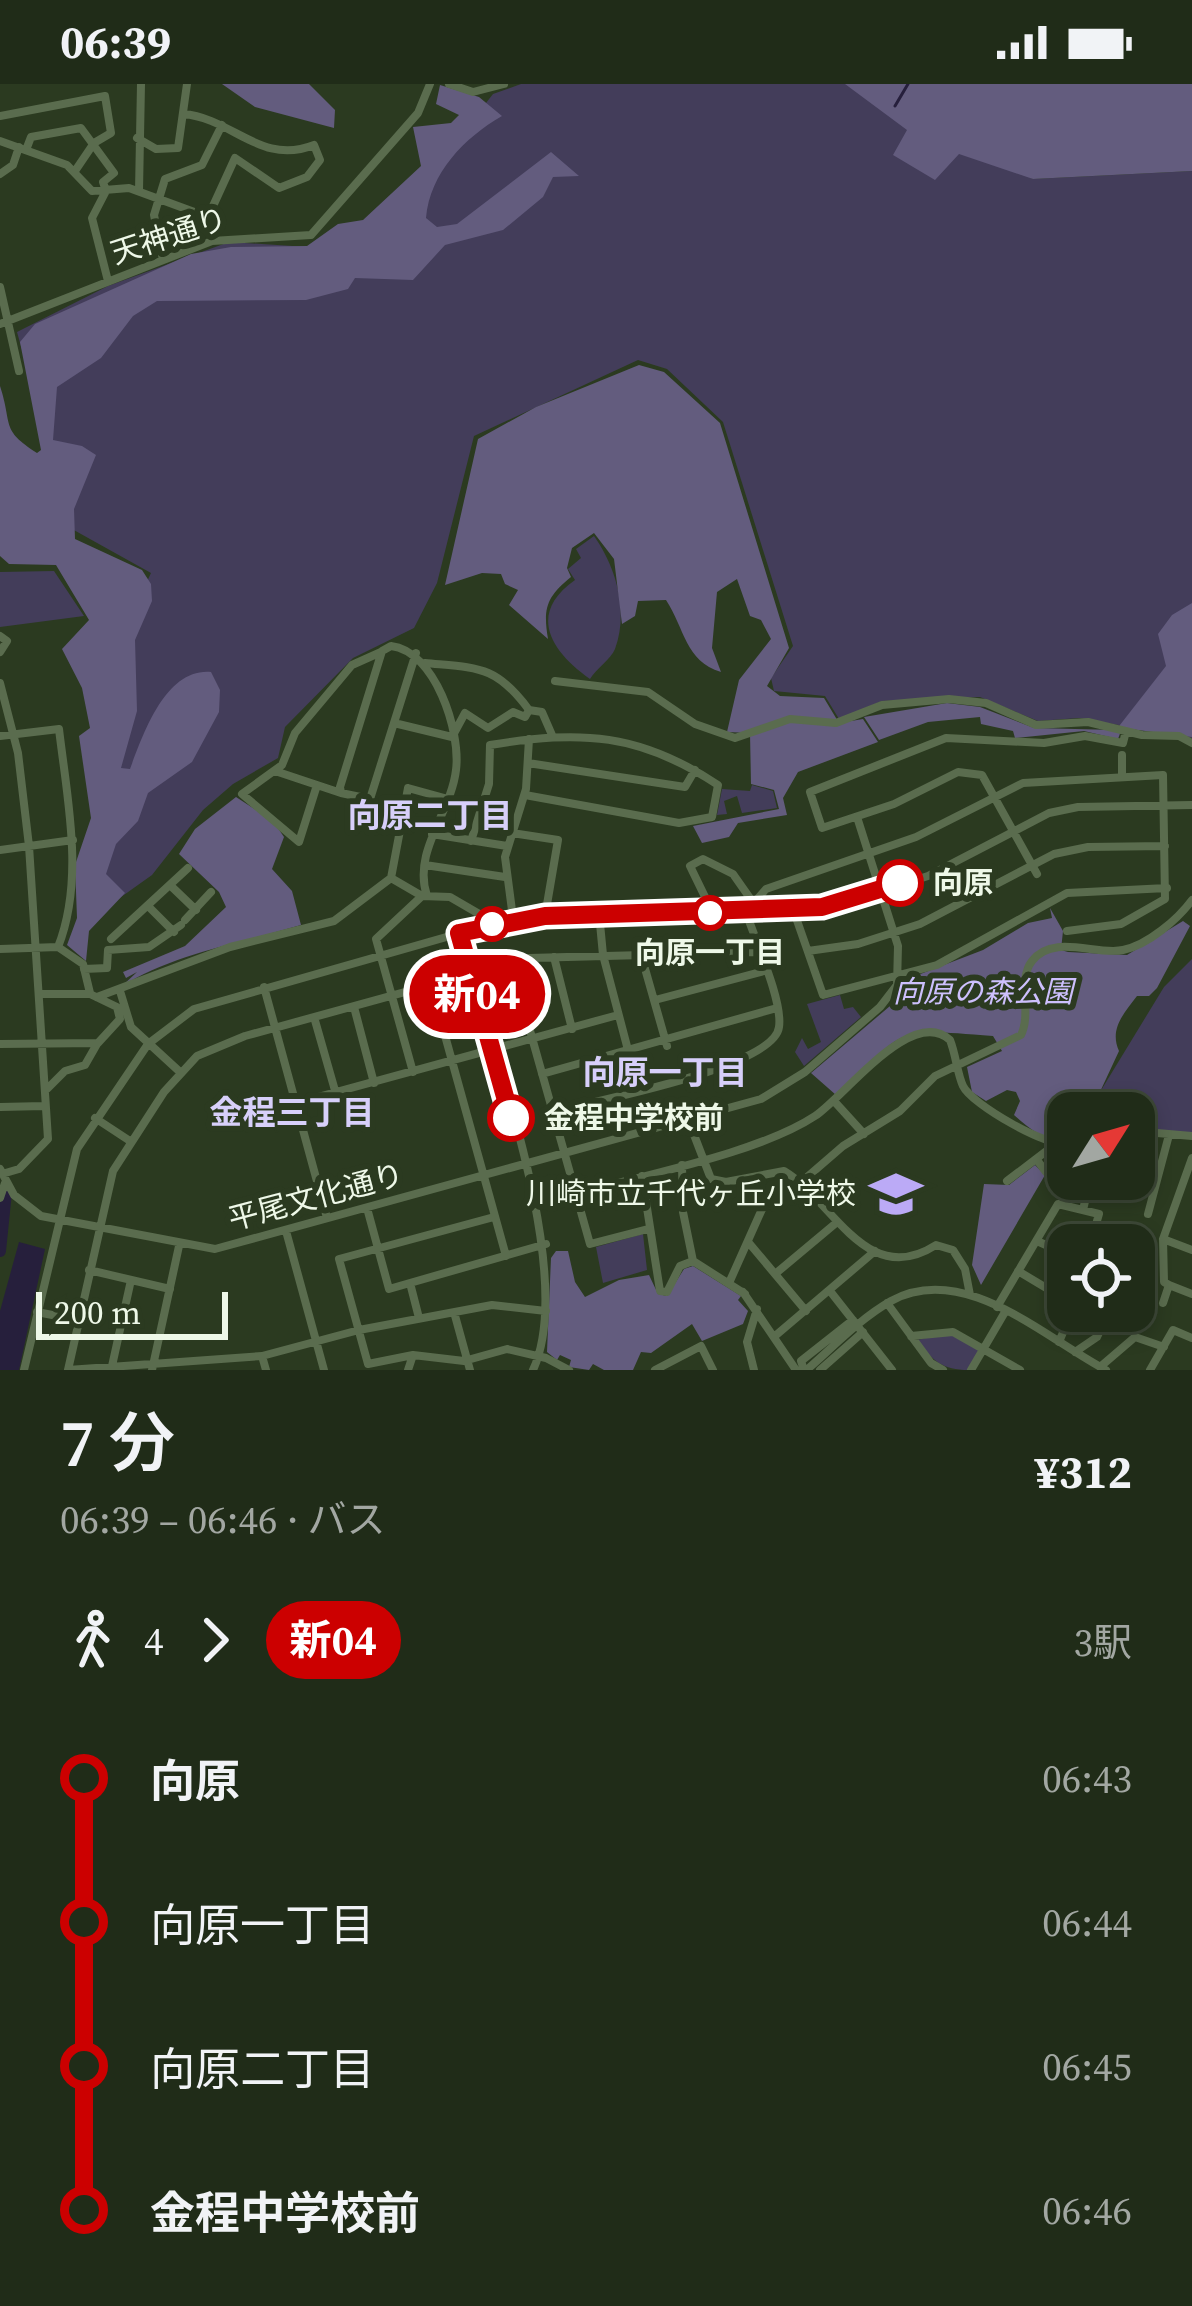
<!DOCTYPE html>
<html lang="ja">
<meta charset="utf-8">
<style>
:root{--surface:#202c18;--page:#283421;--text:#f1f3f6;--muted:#a2a7a2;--line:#3d4837}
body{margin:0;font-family:"Source Serif 4","Noto Sans JP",serif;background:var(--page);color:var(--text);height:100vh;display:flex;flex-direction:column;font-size:45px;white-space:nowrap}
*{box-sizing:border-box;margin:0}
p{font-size:39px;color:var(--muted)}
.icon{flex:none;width:66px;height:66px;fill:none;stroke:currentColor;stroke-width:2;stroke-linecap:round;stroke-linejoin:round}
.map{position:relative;height:1286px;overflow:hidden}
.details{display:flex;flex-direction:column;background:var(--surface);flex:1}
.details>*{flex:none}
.badge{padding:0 24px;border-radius:39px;font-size:42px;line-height:78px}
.needle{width:78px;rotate:53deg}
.buttons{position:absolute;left:1047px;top:1008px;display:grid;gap:24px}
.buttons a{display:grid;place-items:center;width:108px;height:108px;border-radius:24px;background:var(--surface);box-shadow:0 6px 18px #0003,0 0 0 3px var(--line);font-size:60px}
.scale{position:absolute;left:36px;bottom:30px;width:192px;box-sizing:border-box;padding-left:12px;border:6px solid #eef8e8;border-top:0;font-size:33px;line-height:42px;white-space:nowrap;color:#eef8e8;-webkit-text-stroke:9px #2b3a20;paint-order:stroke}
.map>.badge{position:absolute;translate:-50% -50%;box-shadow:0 0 0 6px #fff}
.legs{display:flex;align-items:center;gap:18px;height:132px;padding:0 60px;font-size:39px}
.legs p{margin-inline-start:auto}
.summary{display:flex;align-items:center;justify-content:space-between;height:204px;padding:0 60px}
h1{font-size:66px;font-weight:600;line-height:90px}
ul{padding:0 60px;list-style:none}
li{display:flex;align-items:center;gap:42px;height:144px;font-size:45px}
li i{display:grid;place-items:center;width:18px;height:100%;margin:0 15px;background:currentColor}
li i::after{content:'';width:30px;height:30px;margin:-15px;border:9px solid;border-radius:50%;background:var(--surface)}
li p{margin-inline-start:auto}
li:first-child i{background:linear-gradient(#0000 50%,currentColor 0)}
li:last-child i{background:linear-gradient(currentColor 50%,#0000 0)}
.status{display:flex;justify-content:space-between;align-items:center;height:84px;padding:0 60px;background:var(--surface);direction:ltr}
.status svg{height:33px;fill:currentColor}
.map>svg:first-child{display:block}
</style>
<div class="status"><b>06:39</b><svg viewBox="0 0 49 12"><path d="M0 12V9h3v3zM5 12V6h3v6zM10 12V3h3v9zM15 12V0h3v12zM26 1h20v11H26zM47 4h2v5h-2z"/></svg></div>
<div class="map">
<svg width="1192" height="1286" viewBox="0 0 1192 1286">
<rect width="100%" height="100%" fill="#2b3a20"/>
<path fill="#433d5a" d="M521,0H849L1033,95L1192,87V654L1079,634L1038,637L980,613L882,617L839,635L825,612L774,607L771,594L793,562L723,338L667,285L638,276L474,352L437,499L414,544L353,574L285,643L278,674L233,700L203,726L152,791L100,828L90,619L151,489L72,445L17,248L108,202L229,158L371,167L493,10Z
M594,452C616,483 629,527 615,565C611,575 596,585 590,595C549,566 528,529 575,496L568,485L581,474L576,465Z
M54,487L84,532L0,543V488Z
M752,701L773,707L777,724L742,729L737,712L724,717L727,730L717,731L722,705L750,707Z
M1192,875V1049L1134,1044V1029H1107L1100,1008L1164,903Z
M840,911L844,925L853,923L861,933L804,982L795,968L802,954L808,965L821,958L807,920Z
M643,1150L647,1186L603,1199L596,1163Z
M947,1249L979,1265L969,1286C942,1286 933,1277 917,1256Z"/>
<path fill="#635c7e" d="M222,0H309L335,26L334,44L255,23Z
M845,0H1192V87L1033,95L959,70L935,96L893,71L907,46Z
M440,1L479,13L502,32C464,54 430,89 426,134L437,143L457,140L551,68L579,92L553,93L543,113L503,146L445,161L413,196L355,194L348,205L306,216L157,217L133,232L101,274L57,303L53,356L82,362L96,371L74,425L75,455L142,486L151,500L152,517L135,556L137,627L121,684L130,685C143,651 165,584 211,588L220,606L219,628L192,678L148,709L138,737L116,760L106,790L125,809L89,847L86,877L67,861L77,834L75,781L91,734L79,652L90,644L82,604L62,565L89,536L56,481L9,480L0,472V302C13,342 0,345 37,369L41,366L20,258L35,240L191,170L231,163L307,162L338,140L363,136L421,82L413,43L451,39L459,31L436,20Z
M639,281L664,288L720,339L789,564L767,602L780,612L824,614L839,639L863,635L878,658L798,688L783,714L787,731L738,739L729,753L702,759L693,742L779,725L774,706L751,700L750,649L727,648L739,596L771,555L761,536L750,532L737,495L717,508L712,564L721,588C685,577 685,545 666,516L638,517L635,532L622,540L614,475L594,449L572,464L567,484L571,493C546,513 543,525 548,555L509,521L518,506L505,500L501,490L482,489L445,501L478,355L536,323Z
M1192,519V653L1122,644L1118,655L1084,647L1015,654L1013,647L981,640L980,633L928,638L879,656L864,633L947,619L980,623L1034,644L1116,646L1166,582L1158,550L1172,531Z
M236,713L273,737L284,753L272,785L292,807L301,841C241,859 173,870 121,903L137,888L126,894L123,888L185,862L226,823L219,808L179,770L195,745Z
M1050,824L1063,847L1061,866L1068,868L1127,871L1183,837L1190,842L1157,904L1149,912H1137C1124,929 1109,945 1119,967L1099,1010L1105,1029H1068V1054C1045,1059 1030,1045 1014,1031L1020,1017L1016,1008L1007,1006L986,1017L972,1008L967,983L1002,967L993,952C889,944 910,943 836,1011L811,989L890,922L910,894L983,866L1028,839L1052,834Z
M1035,1081L1045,1091L981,1201L972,1181L984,1100L1009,1101Z
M556,1167H568L575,1198L585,1213L619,1196L649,1191L658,1210L667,1212L684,1185L693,1182L741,1212L738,1216L748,1227L743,1240L702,1257L692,1240L651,1269L641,1268L633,1286H604L593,1280L589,1286L569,1283L571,1276L560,1271L557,1276L547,1268L551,1174Z"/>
<path fill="#261f3c" d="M19,1158L45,1165L19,1286H0V1227Z"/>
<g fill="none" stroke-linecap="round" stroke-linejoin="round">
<path stroke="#261f3c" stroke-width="3" d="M895,22L908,0"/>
<path stroke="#261f3c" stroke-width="12" d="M0,1167L6,1108"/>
<path stroke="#5a6c4e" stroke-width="8" d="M449,0L473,8L504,0
M0,32L105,12L111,49L94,59L75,87
M137,54L156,65L178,64L187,0
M0,57L67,81L92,107L129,104L208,133L235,74L279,104L307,93L320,76L314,61C260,82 233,34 183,30
M26,66L31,53L81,44L114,89L103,98L106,107L92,134L108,197
M0,90L13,81L19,63
M139,107L141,0
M163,176L154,131L165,95L202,81L222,41
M0,203L19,287
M0,240L212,157L311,151L418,29L430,0
M0,552L7,557L0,568
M416,569L370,715L341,709L340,703L382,567L391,562C435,567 461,647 456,686C451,729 412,767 427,812
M425,579C478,584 496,581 529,626L542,628L552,651
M555,597L648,608L695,640L735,654L790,635L836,639L882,621L949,615L986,619L1036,641L1088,638L1142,651L1179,652L1192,659
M0,599L18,669L29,762L48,1055L19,1085L2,1090
M394,639L452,653L465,629L488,644L513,628L525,633L529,626
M0,652L59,645C67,714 85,795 58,863
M1122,671V691
M528,679L685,703L695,686
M275,687L341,709
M317,701L299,758L242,710L282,681L295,649L352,581L381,568
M512,749L558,756L545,832
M432,750L507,762
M471,757L489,700L490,661C581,646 640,649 718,701L712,733L679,739L525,711
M0,766L73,756
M425,781L505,793
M1037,790L982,691L958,688L894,720L822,744L810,708L946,654L1044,659L1085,652L1123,659L1126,647
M391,794L408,704L448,715
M171,802L196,826
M149,823L174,848
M793,825L823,911L937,881L1067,809L1167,804
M599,829L603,871L628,966
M697,829L707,817L690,782L703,775L733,790L752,817
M513,834L505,773L526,705L529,655
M185,836L211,808
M459,849C489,955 578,1189 533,1286
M111,855L188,784
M0,865L58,863L83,880L90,909
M808,867L858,860L920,840L1054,770L1088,763L1165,762
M554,873L572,945
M642,874L667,962
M511,879L590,1160L648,1145
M84,885L107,884L108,866L149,863L181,841
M431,901L506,1172
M264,903L327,1134
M120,907L131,943L180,988
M97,913L230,863L334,837L391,794L422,812L450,813L493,838
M655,916L764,887
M354,923L374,999
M314,933L336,1010
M0,960L98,959L120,935L117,923L90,910H40
M413,988L376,855L422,812
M542,990L777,924
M47,1005L65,987L85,981L97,960
M834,1017L864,1050
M296,1019L618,931
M0,1023L44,1022
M553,1028C593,1017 774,984 779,943C783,917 755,856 746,828L766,805L916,753L1023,699L1163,691L1165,815L1121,840L1067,847
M686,1030L711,1095L726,1098L784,1087C833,1116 866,1206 936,1161L953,1166L965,1185L970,1211
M95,1034L130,1057
M1134,1047L1192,1052
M1037,1076L1046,1088L1068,1084
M682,1081L683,1128L693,1177L745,1210
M0,1085L14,1111L41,1132L215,1165L761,1015L805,988L880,923L897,901L898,862L857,733
M642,1092L660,1207L667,1208L680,1182L693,1177
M1007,1097L1053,1062
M576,1110C643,1091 759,1069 815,1032C845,1012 912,921 950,956C956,971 957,989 963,1002C972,1021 1049,1064 1068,1060
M0,1114L5,1099
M367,1124L389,1205L546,1160
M1083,1126L1088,1104L1105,1100L1104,1095
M1148,1130L1169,1051
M494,1133L339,1175L368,1280L413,1271L464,1277L507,1265L546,1274L569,1286
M286,1147L324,1286
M1163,1155L1192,1166
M1037,1157L1068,1171
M749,1159L806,1227
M1141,1164L1144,1147
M89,1186L170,1205
M1018,1187L1068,1217
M775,1190L836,1139
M410,1199L419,1234
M729,1199L763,1123L784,1113L843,1062L900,1027L935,992L1021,951C1032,929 1017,896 1032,877C1053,849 1097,872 1123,866C1148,861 1178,835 1192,816
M1169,1201L1192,1210
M830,1207L892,1286
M743,1208L796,1286
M887,1219L931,1279L943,1286
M1163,1219L1169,1201L1164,1198L1163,1155L1192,1074
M997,1223L1058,1120L1099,1130L1090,1161
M1091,1227L1106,1234
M37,1228L78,1236
M454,1228L470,1286
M775,1252L875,1167
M911,1252L953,1248L1020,1286
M1059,1258L1072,1227
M1075,1268L1097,1253L1109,1227
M262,1272L266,1286
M112,1282L131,1196
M810,1283C835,1261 861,1234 891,1217C964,1177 1045,1254 1106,1286
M1100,1283L1135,1253L1164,1263
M24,1286L77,1065L148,960L194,925L513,834L655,832L841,820L928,792L1049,729L1078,723L1192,721
M68,1286L113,1087L164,1008L197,972L245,952L529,874L758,868
M68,1286L262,1272L359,1246L492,1221L546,1227
M152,1286L179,1162
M408,1286L413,1271
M655,1286L701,1262L713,1286
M754,1286L747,1258L757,1225
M804,1286L801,1277L853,1236
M820,1286L863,1248
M971,1286L1005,1228
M1150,1286L1173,1246L1192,1254"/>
</g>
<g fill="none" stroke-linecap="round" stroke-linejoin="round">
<g stroke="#fff" stroke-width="27">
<path id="line-1" d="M511,1034L459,849L545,832L822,823L900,799"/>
</g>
<use href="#line-1" stroke="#c00" stroke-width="18"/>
</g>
<defs>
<g id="school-bare" transform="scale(4.14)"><path d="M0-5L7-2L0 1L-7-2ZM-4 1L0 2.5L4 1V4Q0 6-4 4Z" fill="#bbaaf6" stroke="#2b3a20" stroke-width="2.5" paint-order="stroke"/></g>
</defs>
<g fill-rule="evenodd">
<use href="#school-bare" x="896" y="1110"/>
</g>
<g fill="#fff" stroke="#c00" stroke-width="6">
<circle cx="900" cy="799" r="21"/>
<circle cx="710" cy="829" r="15"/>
<circle cx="492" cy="840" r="15"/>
<circle cx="511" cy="1034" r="21"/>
</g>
<g text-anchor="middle" stroke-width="12" stroke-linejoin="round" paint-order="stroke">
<g font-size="30" fill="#eef8e8" stroke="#2b3a20">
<text transform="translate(169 152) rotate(-18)" y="10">天神通り</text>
<text transform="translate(316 1113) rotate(-15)" y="10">平尾文化通り</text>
</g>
<g font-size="30" font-weight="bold" fill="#eef8e8" stroke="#2b3a20" text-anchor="start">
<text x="933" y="809">向原</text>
<text x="710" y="879" text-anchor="middle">向原一丁目</text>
<text x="544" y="1044">金程中学校前</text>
</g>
<g font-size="30" font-style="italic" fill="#cdc0fd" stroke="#2b3a20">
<text x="983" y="918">向原の森公園</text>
</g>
<g font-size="30" fill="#eef8e8" stroke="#2b3a20" text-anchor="end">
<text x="856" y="1120">川崎市立千代ヶ丘小学校</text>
</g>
<g font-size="33" font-weight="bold" fill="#d7cffa" stroke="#2b3a20">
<text x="430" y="743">向原二丁目</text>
<text x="665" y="1000">向原一丁目</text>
<text x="292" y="1040">金程三丁目</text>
</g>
</g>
</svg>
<div class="buttons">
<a><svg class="needle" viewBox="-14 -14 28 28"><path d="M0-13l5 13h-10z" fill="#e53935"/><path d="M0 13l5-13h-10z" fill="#a2a7a2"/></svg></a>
<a><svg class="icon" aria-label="locate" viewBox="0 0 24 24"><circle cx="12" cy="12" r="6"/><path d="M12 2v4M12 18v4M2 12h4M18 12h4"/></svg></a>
</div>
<div class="scale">200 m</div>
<b class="badge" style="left:477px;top:910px;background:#c00;color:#fff">新04</b>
</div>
<section class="details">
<div class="summary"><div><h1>7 分</h1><p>06:39 – 06:46 · バス</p></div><b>¥312</b></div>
<div class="legs"><svg class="icon" aria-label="walk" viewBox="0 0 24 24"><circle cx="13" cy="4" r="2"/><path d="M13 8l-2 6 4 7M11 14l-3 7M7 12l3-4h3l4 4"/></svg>4<svg class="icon" aria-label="forward" viewBox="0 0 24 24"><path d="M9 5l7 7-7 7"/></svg><b class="badge" style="background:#c00;color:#fff">新04</b><p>3駅</p></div>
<ul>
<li><i style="color:#c00"></i><b>向原</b><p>06:43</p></li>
<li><i style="color:#c00"></i><span>向原一丁目</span><p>06:44</p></li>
<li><i style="color:#c00"></i><span>向原二丁目</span><p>06:45</p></li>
<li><i style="color:#c00"></i><b>金程中学校前</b><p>06:46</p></li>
</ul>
</section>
